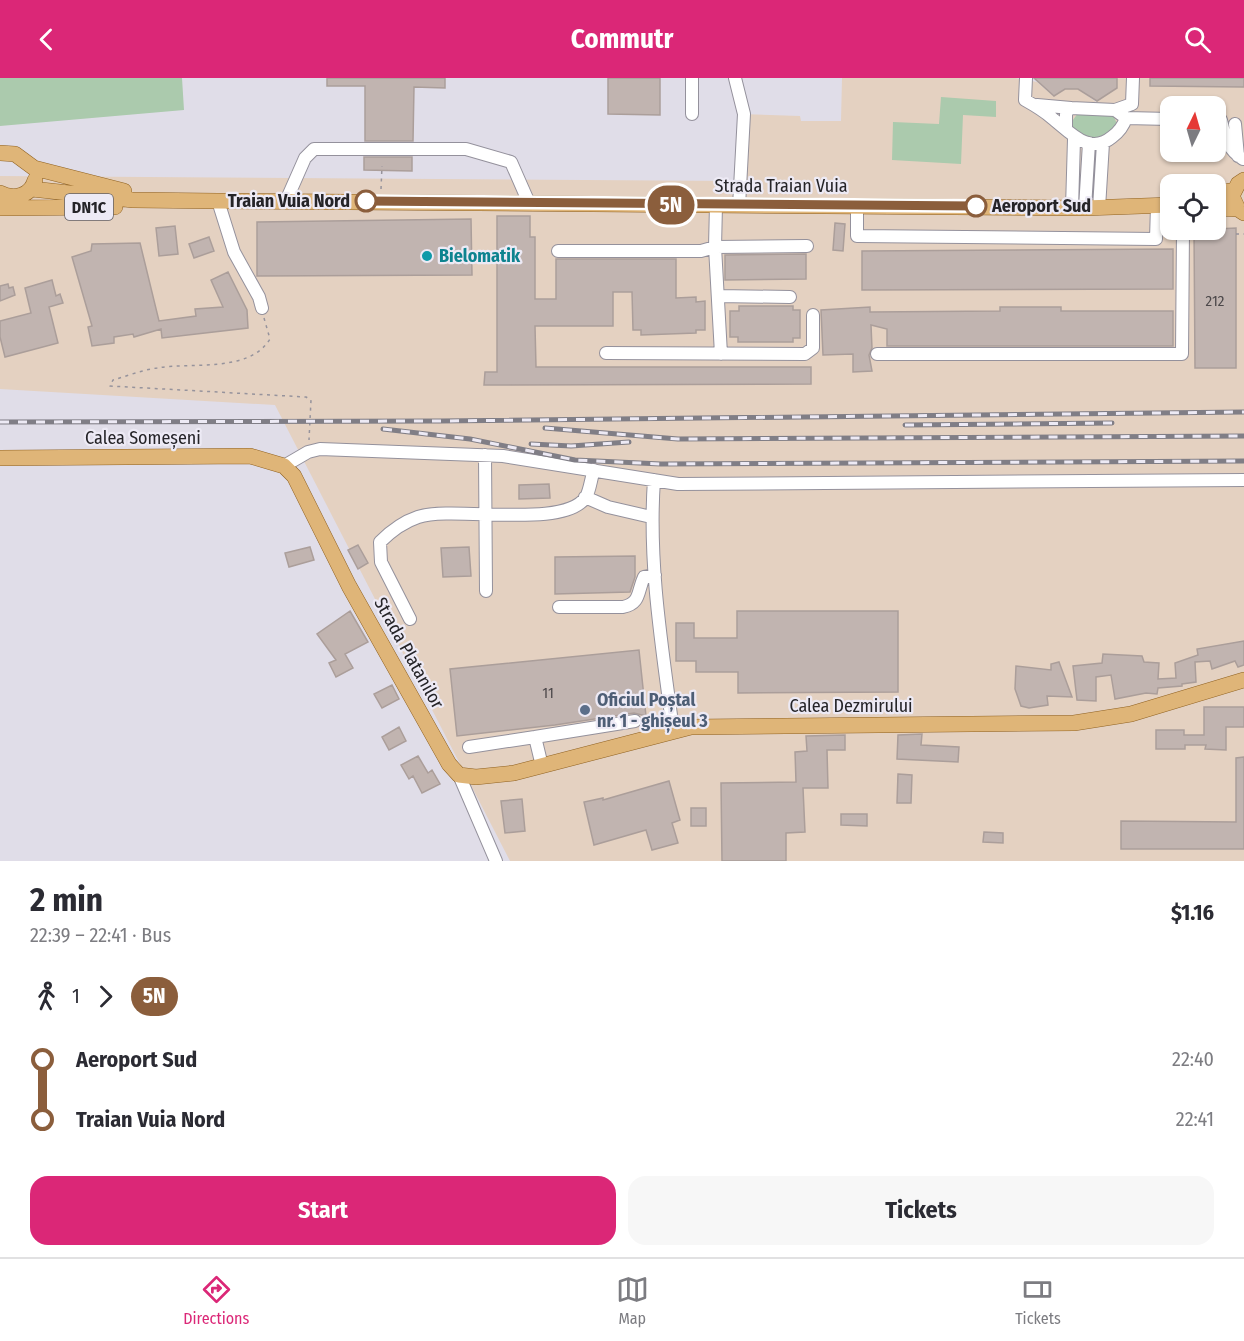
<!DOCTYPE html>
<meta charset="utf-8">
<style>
:root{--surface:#fff;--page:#f7f7f7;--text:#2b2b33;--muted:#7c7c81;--line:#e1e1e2;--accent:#db2777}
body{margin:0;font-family:"Fira Sans Condensed",sans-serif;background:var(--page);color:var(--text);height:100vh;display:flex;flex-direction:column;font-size:22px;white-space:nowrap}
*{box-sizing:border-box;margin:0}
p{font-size:20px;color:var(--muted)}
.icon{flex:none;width:33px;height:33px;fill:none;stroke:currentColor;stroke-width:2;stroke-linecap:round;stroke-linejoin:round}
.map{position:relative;height:783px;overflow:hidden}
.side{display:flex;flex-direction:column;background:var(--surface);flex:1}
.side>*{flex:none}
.badge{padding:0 12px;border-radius:20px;font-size:21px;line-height:39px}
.needle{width:39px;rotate:5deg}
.fabs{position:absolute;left:1160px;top:18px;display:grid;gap:12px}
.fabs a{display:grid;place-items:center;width:66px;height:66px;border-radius:12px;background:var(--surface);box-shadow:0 2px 4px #0004;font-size:30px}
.map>.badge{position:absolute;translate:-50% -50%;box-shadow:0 0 0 3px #fff}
.legs{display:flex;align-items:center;gap:9px;height:66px;padding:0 30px;font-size:20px}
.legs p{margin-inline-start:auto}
.headline{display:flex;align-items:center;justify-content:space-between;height:102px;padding:0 30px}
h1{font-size:33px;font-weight:700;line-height:45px}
.cta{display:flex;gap:12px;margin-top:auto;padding:12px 30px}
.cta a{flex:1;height:69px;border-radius:18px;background:var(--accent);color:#fff;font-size:24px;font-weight:700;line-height:69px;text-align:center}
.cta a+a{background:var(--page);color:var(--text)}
ul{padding:0 30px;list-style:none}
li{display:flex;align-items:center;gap:21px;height:60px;font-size:22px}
li i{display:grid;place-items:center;width:9px;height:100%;margin:0 8px;background:currentColor}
li i::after{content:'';width:15px;height:15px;margin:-8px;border:4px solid;border-radius:50%;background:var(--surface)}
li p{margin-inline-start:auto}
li:first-child i{background:linear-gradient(#0000 50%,currentColor 0)}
li:last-child i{background:linear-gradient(currentColor 50%,#0000 0)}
header{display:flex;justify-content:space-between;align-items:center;height:78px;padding:0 30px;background:var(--accent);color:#fff;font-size:27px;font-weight:700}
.dock{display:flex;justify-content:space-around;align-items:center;height:84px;border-top:2px solid var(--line);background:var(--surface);font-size:16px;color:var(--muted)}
.dock a{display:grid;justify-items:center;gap:3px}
.dock .on{color:var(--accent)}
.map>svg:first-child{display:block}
</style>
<header><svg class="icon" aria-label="back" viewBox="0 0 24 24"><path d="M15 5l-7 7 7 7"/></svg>Commutr<svg class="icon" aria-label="search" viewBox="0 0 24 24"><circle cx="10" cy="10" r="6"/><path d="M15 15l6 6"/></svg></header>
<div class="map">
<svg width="1244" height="783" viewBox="0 0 1244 783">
<rect width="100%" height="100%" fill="#e0dde8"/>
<path fill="#e4d1c1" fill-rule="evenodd" d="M842,0H1015L1037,4L1053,18L1065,11H1078L1096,24L1116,10L1117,0H1150V8L1244,9V783H510L275,327L0,311V98L736,103L740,36L800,38L801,43H841ZM1170,28H1215V74H1170ZM1170,106H1215V152H1170Z"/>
<path fill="#abcaad" d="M0,0H182L184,32L0,48Z
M941,19L996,23V39L963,37L961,86L892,82L893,44L939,46Z
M1078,35L1113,37L1118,48L1099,62C1087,61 1076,58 1070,46Z"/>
<path fill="#c1b4b0" stroke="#ab9e9a" stroke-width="1.5" d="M327,0H445V10L414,9L413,63H365V8H327Z
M608,0H660V37L608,36Z
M1034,0H1117V10L1097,23L1078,11H1065L1054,18Z
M1150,0H1244V9L1150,8Z
M364,79H412V93L364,92Z
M497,138H530V159H535V221H556V181H676V220L696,219V224L705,223V252H696V255L641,257V252H633L632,214H613V248H535L536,289H811V306L484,307L485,294H497Z
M471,141L472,197L257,198V144Z
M835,145L845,146L843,173L833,172Z
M175,148L178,176L159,178L156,150Z
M1236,150V290H1195L1194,152Z
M209,159L214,173L194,180L189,166Z
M140,165L159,243L196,238L195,231L223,229L211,202L228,194L247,232L248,250L162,260L161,251L134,259L133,256L114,259V265L92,268L88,249L92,248L72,179L91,173L92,166Z
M1173,171V211L862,212V173Z
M806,176V201L725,202V177Z
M52,202L56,218L60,216L63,225L49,229L58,265L5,279L0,259V243L31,235L25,210Z
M8,206L9,210L13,209L15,217L0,223V208Z
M739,228H793V232H800V260H793V264H738V259H730V233H739Z
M870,229V234L1000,233V229H1061V233H1173V268H887V251L871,247L872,270L869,277L872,293L853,294V276L823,277L821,232Z
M549,406L550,420L519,421V407Z
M358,467L368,485L358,491L348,472Z
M310,469L314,482L289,489L285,475Z
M469,469L471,498L443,499L441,470Z
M635,478V499L630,514L555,516V479Z
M350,533L368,564L345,576L353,590L336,599L329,585L336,582L317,556Z
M737,533H898V614L738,615V594H696V583H676V545H694V560H737Z
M1244,563V587L1238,589L1235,583L1212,591L1210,583L1195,584L1196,604L1182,606V608L1158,610L1157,616L1146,615L1115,621L1111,597L1096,599V623L1077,622L1073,588L1102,585L1103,576L1142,578L1144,584L1159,585L1158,601L1176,600L1175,585L1198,577L1197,571Z
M639,572L646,638L634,635L555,647L457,658L450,591Z
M1059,584L1072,619L1047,618L1048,627L1029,630L1021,628L1015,611L1016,588L1051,592V586Z
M392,607L399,621L382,630L374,616Z
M1204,629H1244V649H1226V672L1205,671L1206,667H1185V671H1156V652H1184V657H1204Z
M399,649L406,663L389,672L382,659Z
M922,656L921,667L959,669L958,684L897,681L898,657Z
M845,657V672H827L828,710H803L805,754L786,755V783H722L721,705L796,704L795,674L807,673L806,658Z
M418,678L428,695L432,692L440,706L422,715L413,698L409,701L401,687Z
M1244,679V771H1121V743L1236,744V680Z
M898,696L912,697L911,725H897Z
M669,703L680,742L672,745L678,765L652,772L646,752L594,767L584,724L603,720V722Z
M522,721L525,753L505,755L501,723Z
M691,730H706V748H691Z
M841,736H867V748L841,747Z
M984,754L1003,755V765L983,764Z"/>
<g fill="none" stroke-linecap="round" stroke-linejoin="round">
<g stroke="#94919c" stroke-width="14">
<path id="minor" d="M735,0L744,36L739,128
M1026,0L1025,22C1034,27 1044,33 1052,40C1070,54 1089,78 1112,59C1119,54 1123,49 1126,40
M1037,27L1071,30
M1115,32L1132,26L1133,0
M692,36V0
M1221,42C1225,59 1227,71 1243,81
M1235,46L1238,78
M1066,51V34L1071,30L1115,32L1126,40L1170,41
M218,123L234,174L259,219L262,230
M286,123L305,80L314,71H466L511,84L529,125
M716,127L715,169L721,276
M857,127V158L1156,161L1157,128
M1072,130L1074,61
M1085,130L1089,65
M1099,130L1103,65
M558,173H701L715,169L807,168
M718,218L790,219
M606,275L805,276L813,270V237
M877,276H1182L1183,152
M485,377L486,513
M284,388L308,374L320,371L503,378L678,406L1244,402
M654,402C648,485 662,569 673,652
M585,419L608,429L651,439
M559,529H623C641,525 637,514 644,499L655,497
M410,541L381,484L380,464C391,453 403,444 418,439C454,427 564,452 586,419C590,412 591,400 594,392
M469,669L535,659
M542,688L535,659L635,643
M459,697L496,783"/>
</g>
<g stroke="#906222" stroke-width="16">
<path id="major" d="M0,75L15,76L34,90L124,113
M1244,102L1238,106L1232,118L1238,131L1244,135
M32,111L133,122L218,123L1085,130L1170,127
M0,115C14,122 31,118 35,102
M1215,116L1234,112
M0,130L115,129
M1215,130L1238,131
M0,380L250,378L284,388L294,398L349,508L449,686L459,697L476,699L514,695L691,649L1074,645L1131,636L1244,602"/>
</g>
<path stroke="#96939c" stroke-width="1.5" stroke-dasharray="3 4.5" stroke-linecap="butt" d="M381,111L382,88
M1236,156H1244
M264,240L270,261C249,295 193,284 157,290C142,292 127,298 113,302L110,308L306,319L311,322L309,362"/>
<use href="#minor" stroke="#fff" stroke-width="12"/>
<use href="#major" stroke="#dfb578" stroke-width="15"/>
<g stroke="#807e86" stroke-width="5">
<path id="rail" d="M0,344L440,343L1244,334
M905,347L1112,345
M545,350L678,361L1244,358
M383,351L470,361L575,382L661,386L1244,383
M531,366L571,368L629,364"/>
</g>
<use href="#rail" stroke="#edeaf5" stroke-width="3" stroke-dasharray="9" stroke-linecap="butt"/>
</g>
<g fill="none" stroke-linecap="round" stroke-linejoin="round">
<g stroke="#fff" stroke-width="14">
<path id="line-1" d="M366,123L976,128"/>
</g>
<use href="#line-1" stroke="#8b5e3c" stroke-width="9"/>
</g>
<g fill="#fff" stroke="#8b5e3c" stroke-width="3">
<circle cx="366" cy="123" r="10"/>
<circle cx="976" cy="128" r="10"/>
</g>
<circle fill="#0f9aa8" stroke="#edeaf5" stroke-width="2" cx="427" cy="178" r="6"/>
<circle fill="#5c6f8a" stroke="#edeaf5" stroke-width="2" cx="585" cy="632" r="6"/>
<g text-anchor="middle" stroke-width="4.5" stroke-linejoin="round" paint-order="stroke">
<g font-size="15" fill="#4c484a">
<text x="1215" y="228">212</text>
<text x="548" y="620">11</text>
</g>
<rect fill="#edeaf5" stroke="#615f66" stroke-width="1.5" x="65" y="116" width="48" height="26" rx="4.5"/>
<g font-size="16" font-weight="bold" fill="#252428">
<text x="89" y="135">DN1C</text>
</g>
<g font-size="18" fill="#252428" stroke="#edeaf5">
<text x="781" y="114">Strada Traian Vuia</text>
<text x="143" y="366">Calea Someșeni</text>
<text transform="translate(409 575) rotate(61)" y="6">Strada Platanilor</text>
<text x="851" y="634">Calea Dezmirului</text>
</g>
<g font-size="18" font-weight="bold" fill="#252428" stroke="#edeaf5" text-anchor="end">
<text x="350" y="129">Traian Vuia Nord</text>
<text x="992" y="134" text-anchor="start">Aeroport Sud</text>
</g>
<g font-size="18" font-weight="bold" fill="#0d838f" stroke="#edeaf5" text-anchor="start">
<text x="439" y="184">Bielomatik</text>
</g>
<g font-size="18" font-weight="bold" fill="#4e5e75" stroke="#edeaf5" text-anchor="start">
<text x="597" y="628">Oficiul Poștal<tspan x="597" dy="21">nr. 1 - ghișeul 3</tspan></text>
</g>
</g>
</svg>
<div class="fabs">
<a><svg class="needle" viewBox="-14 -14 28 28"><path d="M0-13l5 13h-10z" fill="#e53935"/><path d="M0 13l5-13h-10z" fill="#7c7c81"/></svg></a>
<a><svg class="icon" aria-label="locate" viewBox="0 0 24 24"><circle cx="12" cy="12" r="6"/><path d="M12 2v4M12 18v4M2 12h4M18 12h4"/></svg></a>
</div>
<b class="badge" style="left:671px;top:127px;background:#8b5e3c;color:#fff">5N</b>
</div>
<section class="side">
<div class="headline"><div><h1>2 min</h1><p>22:39 – 22:41 · Bus</p></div><b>$1.16</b></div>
<div class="legs"><svg class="icon" aria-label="walk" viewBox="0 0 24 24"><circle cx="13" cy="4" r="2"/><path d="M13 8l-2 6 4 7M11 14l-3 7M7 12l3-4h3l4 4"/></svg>1<svg class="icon" aria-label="forward" viewBox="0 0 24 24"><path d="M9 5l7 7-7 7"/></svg><b class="badge" style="background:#8b5e3c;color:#fff">5N</b></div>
<ul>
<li><i style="color:#8b5e3c"></i><b>Aeroport Sud</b><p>22:40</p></li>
<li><i style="color:#8b5e3c"></i><b>Traian Vuia Nord</b><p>22:41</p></li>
</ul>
<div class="cta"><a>Start</a><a>Tickets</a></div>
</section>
<nav class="dock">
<a class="on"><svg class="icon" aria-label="directions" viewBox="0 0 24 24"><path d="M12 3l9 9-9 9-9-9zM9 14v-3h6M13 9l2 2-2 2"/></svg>Directions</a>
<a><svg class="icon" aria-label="map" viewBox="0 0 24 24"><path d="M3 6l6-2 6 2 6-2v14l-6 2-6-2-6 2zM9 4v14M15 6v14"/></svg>Map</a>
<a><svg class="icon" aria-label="tickets" viewBox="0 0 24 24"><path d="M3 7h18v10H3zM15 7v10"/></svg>Tickets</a>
</nav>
